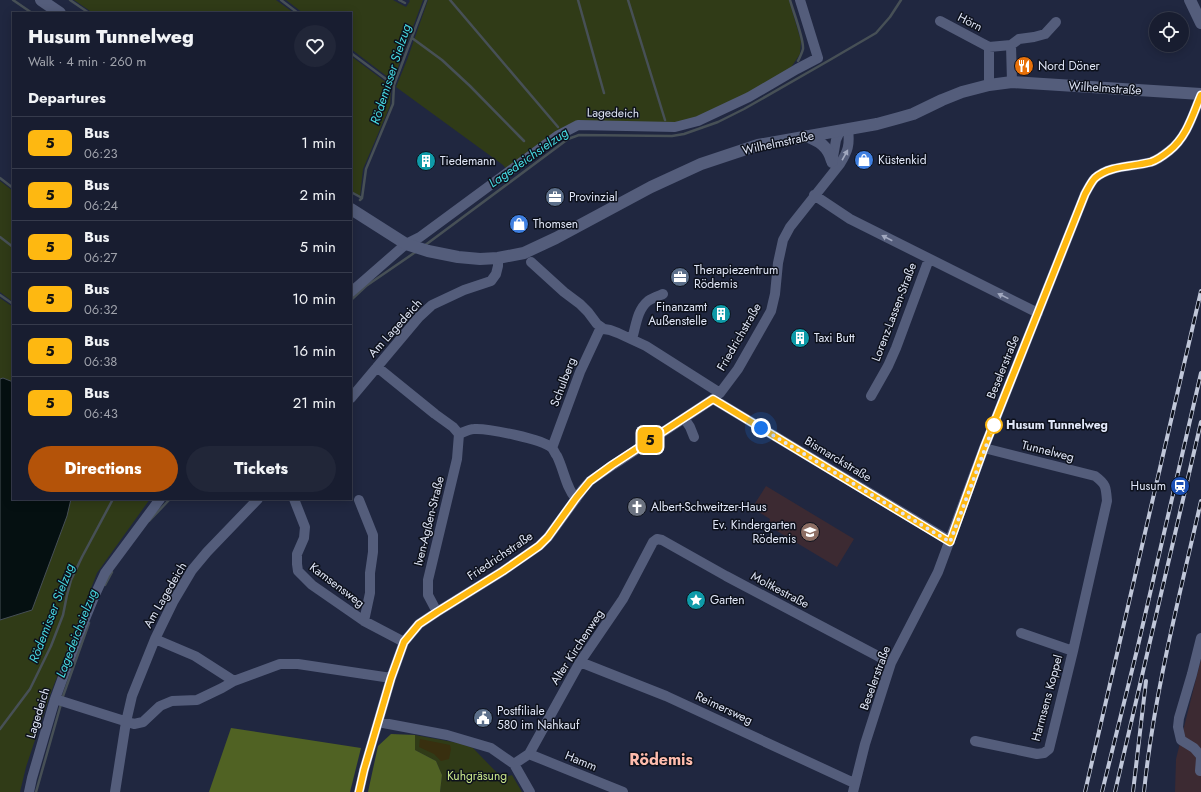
<!DOCTYPE html>
<meta charset="utf-8">
<style>
:root{--surface:#181d30;--page:#212638;--text:#f1f3f6;--muted:#9fa2ab;--line:#363b4c;--accent:#b45309}
body{margin:0;font-family:Jost,sans-serif;background:var(--page);color:var(--text);height:100vh;display:flex;flex-direction:column;font-size:15px;white-space:nowrap}
*{box-sizing:border-box;margin:0}
p{font-size:13px;color:var(--muted)}
.icon{flex:none;width:22px;height:22px;fill:none;stroke:currentColor;stroke-width:2;stroke-linecap:round;stroke-linejoin:round}
.map{position:relative;flex:1;overflow:hidden}
.sheet{position:absolute;left:12px;top:12px;width:340px;height:488px;display:flex;flex-direction:column;background:var(--surface);border-radius:0px;box-shadow:0 2px 10px #0003,0 0 0 1px var(--line)}
.sheet>*{flex:none}
.badge{padding:0 8px;border-radius:6px;font-size:14px;line-height:26px}
.controls{position:absolute;left:1149px;top:12px;display:grid;gap:8px}
.controls a{display:grid;place-items:center;width:40px;height:40px;border-radius:50%;background:var(--surface);box-shadow:0 2px 10px #0003,0 0 0 1px var(--line);font-size:20px}
.you{position:absolute;width:20px;height:20px;margin:-10px;border:3px solid #fff;border-radius:50%;background:#1a73e8;box-shadow:0 0 0 6px #1a73e833}
.map>.badge{position:absolute;translate:-50% -50%;box-shadow:0 0 0 2px #fff}
h2{padding:0 16px;font-size:15px;line-height:36px}
.round{display:grid;place-items:center;flex:none;width:42px;height:42px;border-radius:21px;background:var(--page)}
.overview{display:flex;align-items:center;justify-content:space-between;height:68px;padding:0 16px}
h1{font-size:19px;font-weight:800;line-height:30px}
.action{display:flex;gap:8px;margin-top:auto;padding:8px 16px}
.action a{flex:1;height:46px;border-radius:24px;background:var(--accent);color:#fff;font-size:16px;font-weight:800;line-height:46px;text-align:center}
.action a+a{background:var(--page);color:var(--text)}
ul{padding:0;list-style:none}
li{display:flex;align-items:center;gap:12px;height:52px;padding:0 16px;border-top:1px solid var(--line)}
li div{flex:1}
li b{display:block;font-size:15px}
li em{font-style:normal}
li .badge{min-width:44px;font-weight:700;text-align:center}
.map>svg:first-child{display:block}
</style>
<div class="map">
<svg width="1201" height="792" viewBox="0 0 1201 792">
<rect width="100%" height="100%" fill="#202740"/>
<path fill="#3c2a32" d="M766,486L854,539L837,567L767,525L770,519L752,508Z
M1201,659V792H1175L1176,759Z"/>
<path fill="#303b17" d="M74,0H276L294,13H93Z
M286,0H393L406,7L410,1L409,0H423L393,81L351,49V13H303Z
M428,0H789L801,41L800,54L790,69L746,94L697,119L674,126L579,122L508,171L503,165L396,87L407,60Z
M351,56L391,86L390,106L363,169L360,196L351,191Z
M0,181L13,191V302L0,292Z
M0,298L13,307V382L3,378L0,379Z
M71,499H150L97,573L50,695L26,767L20,792H0V620L32,610L67,516Z
M415,735L458,743L473,748L502,778L512,775L522,792H440L442,775L436,761L415,750Z"/>
<path fill="#506223" d="M231,728L361,748L350,792H209Z
M391,734L415,735V750L436,761L442,775L440,792H368L378,746Z"/>
<path fill="#382f0f" d="M420,739L450,745L451,749L449,759L441,761L434,754L419,747Z"/>
<path fill="#051011" stroke="#475056" d="M3,378L13,382V499H71L67,516L32,610L0,620V379Z"/>
<g fill="none" stroke-linecap="round" stroke-linejoin="round">
<path stroke="#475056" stroke-width="2.5" d="M13,0L32,13
M70,0L89,13
M281,0L298,13
M399,0L405,3
M450,0L558,127
M578,0L604,93
M628,0L665,120
M790,0C793,11 804,39 803,49C802,53 800,57 798,61
M412,38L442,60L470,86L524,141
M351,53L394,85
M0,178L13,188
M351,192L362,198
M360,200L362,198L366,169L393,104L394,85L426,0
M0,237L13,247
M424,246L568,139L579,135L672,136L684,134L718,122L744,109L828,61L876,33L890,17L901,0
M0,295L13,304
M351,300L366,286L417,251
M149,521L170,499
M105,585L112,572
M62,699L89,623
M0,729L30,689L51,646L63,615L67,595L71,580L82,557L113,499
M36,792L61,704"/>
<path stroke="#545d7b" stroke-width="10" d="M940,21L989,47L1011,45
M1012,82L1011,45L1019,39L1034,37L1045,34L1056,22
M989,85V47
M832,163L836,140L840,131
M814,195L850,219L1038,313
M531,262L564,292L580,304L588,312L597,324L604,329L610,330L618,333L646,346L720,393
M351,292L406,244L420,237L557,136L578,125L675,127L698,121L749,97L797,69L818,58L800,0
M632,339C636,326 637,310 648,301C652,298 658,296 663,294
M377,367L435,414L453,427L459,434C464,432 469,429 474,429C487,428 543,439 552,448C554,450 555,454 557,456C564,470 566,488 576,499
M871,396L888,366L896,348L929,259
M351,398L419,317L432,305L464,290L491,281L496,274L498,266V258
M713,399L950,541
M684,418L690,427L694,437
M552,448L580,372L601,327
M294,499L305,527L304,538L297,554V564L298,571L312,585L364,621L404,642
M359,500L373,535V552L370,573V593L364,621
M437,612L428,595V580L457,459L459,434
M1021,633L1073,651
M1201,638L1192,674L1179,718L1178,727L1181,740L1194,748L1201,756
M155,639L195,656L234,681
M580,662L666,696L854,783
M55,699L134,724L143,722L160,706L172,701L197,700L222,688L234,681L280,664H298L391,678
M378,722L447,735L491,748L514,764L530,792
M975,741L1037,754L1044,753L1049,749L1073,651L1107,501C1106,487 1106,484 1095,476L984,448
M529,754L623,792
M514,764L529,754L580,662L623,599L653,542L657,539L662,540L726,576L891,663
M1200,771L1201,758
M29,792L32,778L55,699L78,636L94,597L105,573L160,499
M115,792L126,722L132,696L155,639L173,602L192,570L207,552L258,499
M359,792L364,770L391,678L404,642L419,624L437,612L503,571L539,546L548,537L583,489L590,481L613,465L713,399L720,393L738,369L771,311L775,294L778,263L783,240L790,227L840,164C848,151 850,145 848,129
M853,792L865,744L891,663L938,572L984,448L1085,194C1088,189 1091,182 1095,178C1110,165 1133,167 1151,162C1157,160 1164,155 1169,151C1187,137 1193,114 1201,95"/>
<path stroke="#545d7b" stroke-width="12" d="M41,0L60,13
M806,136C819,141 828,146 832,161
M351,209L406,244L428,251L458,257L480,259L498,258L524,253L556,238L651,187L701,164L758,145L877,124L899,118L913,114L942,100L962,92L989,85L1012,82L1201,94"/>
<path stroke="#545d7b" stroke-width="12" d="M1190,0L1201,23"/>
<g stroke="#c0c7d9" stroke-width="4">
<path id="rail" d="M1085,792L1201,291
M1102,792L1137,650L1201,373
M1115,792L1201,422
M1133,792L1146,681
M1144,792C1154,693 1179,598 1201,501"/>
</g>
<use href="#rail" stroke="#0d111c" stroke-width="2.5" stroke-dasharray="8" stroke-linecap="butt"/>
</g>
<defs><path id="oneway-solid" d="M-6-.8H1V-3.2L6.5 0L1 3.2V.8H-6Z"/></defs>
<g fill="#a1a8bf">
<use href="#oneway-solid" transform="translate(845 155) rotate(-61)"/>
<use href="#oneway-solid" transform="translate(887 238) rotate(-153)"/>
<use href="#oneway-solid" transform="translate(1003 296) rotate(-154)"/>
</g>
<g fill="none" stroke-linecap="round" stroke-linejoin="round">
<g stroke="#fff" stroke-width="9">
<path id="line" d="M359,792L364,770L391,678L404,642L419,624L437,612L503,571L539,546L548,537L576,498L590,481L612,465L713,399L950,542L984,448L1085,194C1088,189 1091,182 1095,178C1110,165 1133,167 1151,162C1157,160 1164,155 1169,151C1187,137 1193,114 1201,95"/>
</g>
<use href="#line" stroke="#feb811" stroke-width="6"/>
<path stroke="#e0e6f7" stroke-width="4" stroke-dasharray="0 7.2" d="M761,428L950,542L994,425"/>
</g>
<defs>
<g id="restaurant-disc" transform="scale(1)"><circle r="9.5" fill="#e8710a" stroke="#0d111c"/><path d="M-5-6h1v4h1v-4h1v4h1v-4h1v5L-1.5 .5V6h-2V.5L-5-1ZM5-6V6H3V1.5H1.5Q1.5-4 5-6Z" fill="#fff"/></g>
<g id="shop-disc" transform="scale(1)"><circle r="9.5" fill="#3f7fe0" stroke="#0d111c"/><path d="M-5-2.5h2.3a2.7 3.5 0 0 1 5.4 0H5L5.5 6h-11ZM-1.5-2.5h3a1.5 2.3 0 0 0-3 0Z" fill="#fff"/></g>
<g id="building-disc" transform="scale(1)"><circle r="9.5" fill="#0f9aa8" stroke="#0d111c"/><path d="M-4-6H4V6H1V3H-1V6H-4ZM-2.5-4.3h1.7v1.8h-1.7ZM.8-4.3h1.7v1.8H.8ZM-2.5-1h1.7V.8h-1.7ZM.8-1h1.7V.8H.8Z" fill="#fff"/></g>
<g id="office-disc" transform="scale(1)"><circle r="9.5" fill="#5c6f8a" stroke="#0d111c"/><path d="M-6-3h4V-5.5h4V-3h4V5H-6ZM-1-4.5V-3h2v-1.5ZM-6 0V1H6V0Z" fill="#fff"/></g>
<g id="station-disc" transform="scale(1)"><circle r="9.5" fill="#1a4fb4" stroke="#0d111c"/><path d="M-3-6H3Q5-6 5-4V2Q5 4 3 4L4.5 6H3L1.5 4h-3L-3 6H-4.5L-3 4Q-5 4-5 2V-4Q-5-6-3-6ZM-3.5-4v3h7v-3ZM-3.5 1v1.5H-2V1ZM2 1v1.5H3.5V1Z" fill="#fff"/></g>
<g id="church-disc" transform="scale(1)"><circle r="9.5" fill="#6b7280" stroke="#0d111c"/><path d="M-1.2-6h2.4v3.5h3.3v2.4h-3.3V6h-2.4V-.1h-3.3v-2.4h3.3Z" fill="#fff"/></g>
<g id="school-disc" transform="scale(1)"><circle r="9.5" fill="#8d6e63" stroke="#0d111c"/><path d="M0-5L7-2L0 1L-7-2ZM-4 1L0 2.5L4 1V4Q0 6-4 4Z" fill="#fff"/></g>
<g id="sight-disc" transform="scale(1)"><circle r="9.5" fill="#0f9aa8" stroke="#0d111c"/><path d="M0-6L1.8-2.2L6-1.7L2.9 1.2L3.7 5.4L0 3.3L-3.7 5.4L-2.9 1.2L-6-1.7L-1.8-2.2Z" fill="#fff"/></g>
<g id="civic-disc" transform="scale(1)"><circle r="9.5" fill="#5c6f8a" stroke="#0d111c"/><path d="M-.6-6.5H3V-4.5H.6V-3L4-1V1h2V6H-6V1h2V-1L-.6-3ZM-1.2 2.5V6h2.4V2.5Z" fill="#fff"/></g>
</defs>
<g fill-rule="evenodd">
<use href="#restaurant-disc" x="1024" y="66"/>
<use href="#shop-disc" x="864" y="160"/>
<use href="#building-disc" x="426" y="161"/>
<use href="#office-disc" x="555" y="197"/>
<use href="#shop-disc" x="519" y="224"/>
<use href="#office-disc" x="680" y="277"/>
<use href="#building-disc" x="721" y="314"/>
<use href="#building-disc" x="800" y="338"/>
<use href="#station-disc" x="1180" y="486"/>
<use href="#church-disc" x="637" y="507"/>
<use href="#school-disc" x="810" y="532"/>
<use href="#sight-disc" x="696" y="600"/>
<use href="#civic-disc" x="483" y="718"/>
</g>
<circle fill="#fff" stroke="#feb811" stroke-width="2" cx="994" cy="425" r="8"/>
<g text-anchor="middle" stroke-width="3" stroke-linejoin="round" paint-order="stroke">
<g font-size="12" fill="#e0e6f7" stroke="#0d111c">
<text transform="translate(970 22) rotate(27)" y="4">Hörn</text>
<text transform="translate(1105 88) rotate(4)" y="4">Wilhelmstraße</text>
<text transform="translate(613 113) rotate(1)" y="4">Lagedeich</text>
<text transform="translate(778 143) rotate(-12)" y="4">Wilhelmstraße</text>
<text transform="translate(894 312) rotate(-69)" y="4">Lorenz-Lassen-Straße</text>
<text transform="translate(395 328) rotate(-48)" y="4">Am Lagedeich</text>
<text transform="translate(739 337) rotate(-60)" y="4">Friedrichstraße</text>
<text transform="translate(1003 367) rotate(-68)" y="4">Beselerstraße</text>
<text transform="translate(563 382) rotate(-69)" y="4">Schulberg</text>
<text transform="translate(1048 451) rotate(14)" y="4">Tunnelweg</text>
<text transform="translate(838 459) rotate(31)" y="4">Bismarckstraße</text>
<text transform="translate(429 521) rotate(-76)" y="4">Iven-Agßen-Straße</text>
<text transform="translate(500 556) rotate(-34)" y="4">Friedrichstraße</text>
<text transform="translate(337 585) rotate(37)" y="4">Kamsensweg</text>
<text transform="translate(780 590) rotate(28)" y="4">Moltkestraße</text>
<text transform="translate(165 595) rotate(-60)" y="4">Am Lagedeich</text>
<text transform="translate(577 647) rotate(-57)" y="4">Alter Kirchenweg</text>
<text transform="translate(875 678) rotate(-70)" y="4">Beselerstraße</text>
<text transform="translate(1047 698) rotate(-75)" y="4">Harmsens Koppel</text>
<text transform="translate(724 708) rotate(25)" y="4">Reimersweg</text>
<text transform="translate(38 713) rotate(-73)" y="4">Lagedeich</text>
<text transform="translate(581 761) rotate(22)" y="4">Hamm</text>
</g>
<g font-size="12" fill="#e0e6f7" stroke="#0d111c" text-anchor="start">
<text x="1038" y="70">Nord Döner</text>
<text x="878" y="164">Küstenkid</text>
<text x="440" y="165">Tiedemann</text>
<text x="569" y="201">Provinzial</text>
<text x="533" y="228">Thomsen</text>
<text x="694" y="274">Therapiezentrum<tspan x="694" dy="14">Rödemis</tspan></text>
<text x="707" y="311" text-anchor="end">Finanzamt<tspan x="707" dy="14">Außenstelle</tspan></text>
<text x="814" y="342">Taxi Butt</text>
<text x="1166" y="490" text-anchor="end">Husum</text>
<text x="651" y="511">Albert-Schweitzer-Haus</text>
<text x="796" y="529" text-anchor="end">Ev. Kindergarten<tspan x="796" dy="14">Rödemis</tspan></text>
<text x="710" y="604">Garten</text>
<text x="497" y="715">Postfiliale<tspan x="497" dy="14">580 im Nahkauf</tspan></text>
</g>
<g font-size="12" font-weight="bold" fill="#e0e6f7" stroke="#0d111c" text-anchor="start">
<text x="1006" y="429">Husum Tunnelweg</text>
</g>
<g font-size="12" fill="#c9e68b" stroke="#0d111c">
<text x="477" y="780">Kuhgräsung</text>
</g>
<g font-size="13" font-style="italic" fill="#46d7df" stroke="#0d111c">
<text transform="translate(390 74) rotate(-72)" y="5">Rödemisser Sielzug</text>
<text transform="translate(528 157) rotate(-35)" y="5">Lagedeichsielzug</text>
<text transform="translate(51 613) rotate(-69)" y="5">Rödemisser Sielzug</text>
<text transform="translate(76 633) rotate(-69)" y="5">Lagedeichsielzug</text>
</g>
<g font-size="16" font-weight="bold" fill="#febcad" stroke="#0d111c">
<text x="661" y="765">Rödemis</text>
</g>
</g>
</svg>
<div class="controls">
<a><svg class="icon" aria-label="locate" viewBox="0 0 24 24"><circle cx="12" cy="12" r="6"/><path d="M12 2v4M12 18v4M2 12h4M18 12h4"/></svg></a>
</div>
<div class="you" style="left:761px;top:428px"></div>
<b class="badge" style="left:650px;top:440px;background:#feb811;color:#111">5</b>
<section class="sheet">
<div class="overview"><div><h1>Husum Tunnelweg</h1><p>Walk · 4 min · 260 m</p></div><a class="round"><svg class="icon" aria-label="heart" viewBox="0 0 24 24"><path d="M12 20l-8-8c-3-5 5-10 8-4 3-6 11-1 8 4z"/></svg></a></div>
<h2>Departures</h2>
<ul>
<li><span class="badge" style="background:#feb811;color:#111">5</span><div><b>Bus</b><p>06:23</p></div><em>1 min</em></li>
<li><span class="badge" style="background:#feb811;color:#111">5</span><div><b>Bus</b><p>06:24</p></div><em>2 min</em></li>
<li><span class="badge" style="background:#feb811;color:#111">5</span><div><b>Bus</b><p>06:27</p></div><em>5 min</em></li>
<li><span class="badge" style="background:#feb811;color:#111">5</span><div><b>Bus</b><p>06:32</p></div><em>10 min</em></li>
<li><span class="badge" style="background:#feb811;color:#111">5</span><div><b>Bus</b><p>06:38</p></div><em>16 min</em></li>
<li><span class="badge" style="background:#feb811;color:#111">5</span><div><b>Bus</b><p>06:43</p></div><em>21 min</em></li>
</ul>
<div class="action"><a>Directions</a><a>Tickets</a></div>
</section>
</div>
